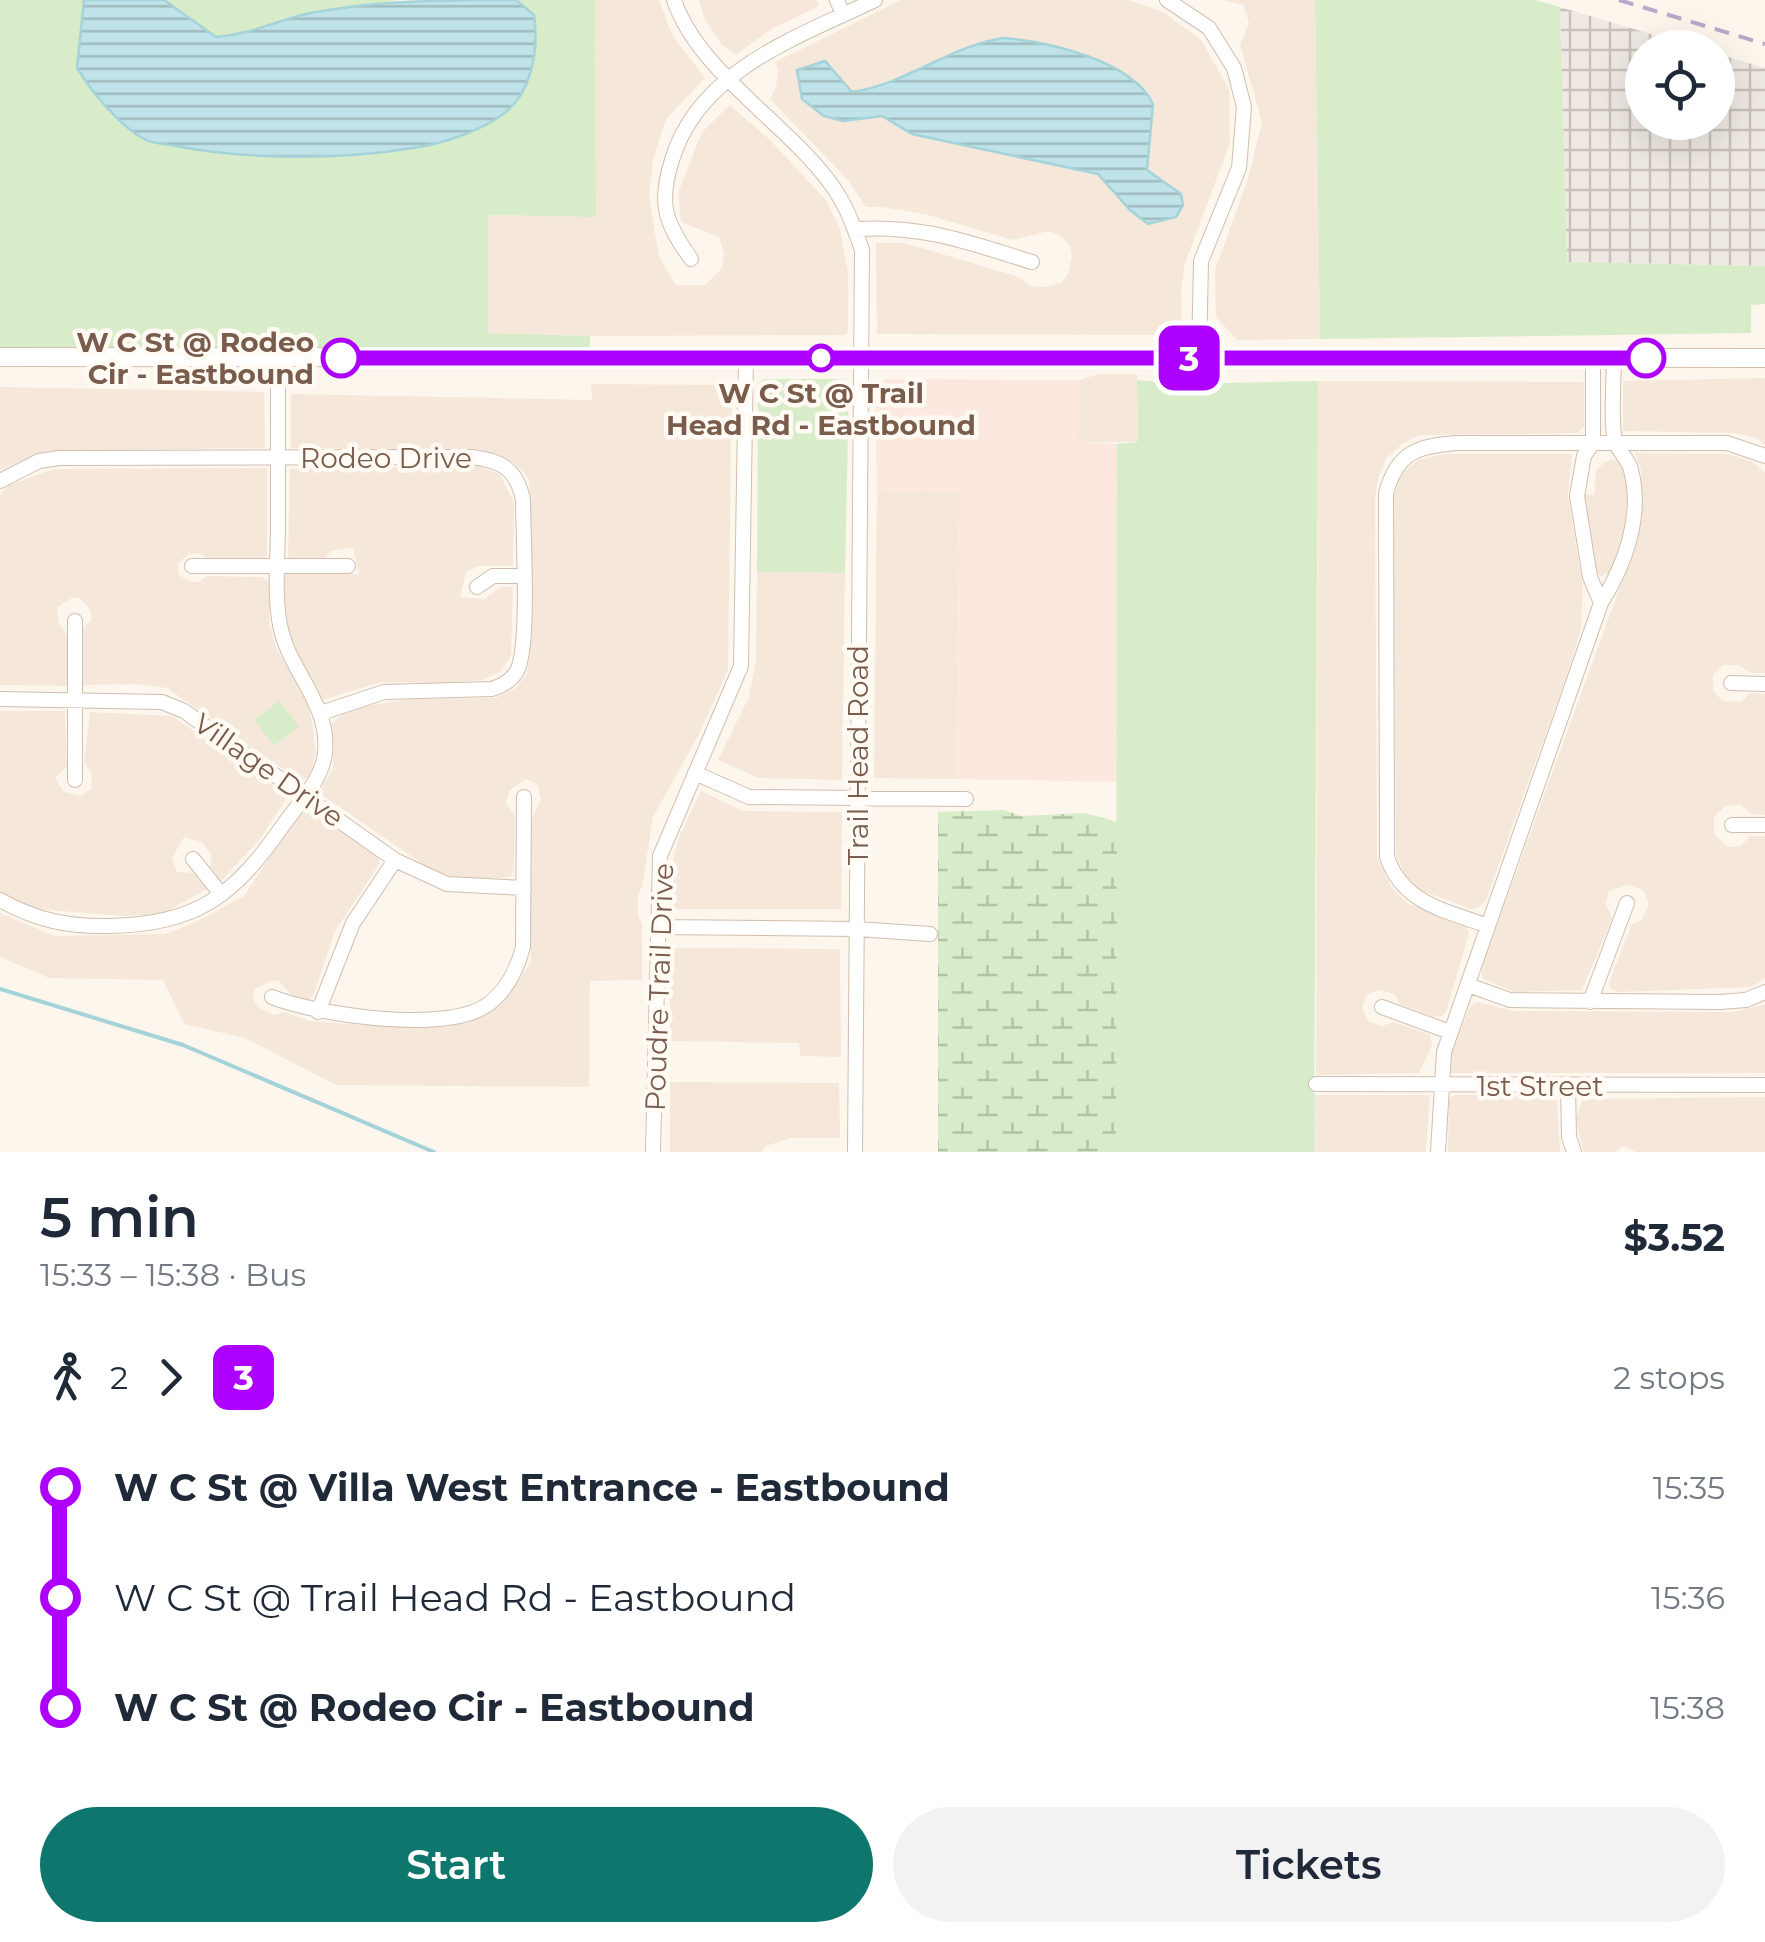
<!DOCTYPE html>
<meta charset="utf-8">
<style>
:root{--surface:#fff;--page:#f2f2f3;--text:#1f2937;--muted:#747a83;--accent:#0f766e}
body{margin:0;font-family:Montserrat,sans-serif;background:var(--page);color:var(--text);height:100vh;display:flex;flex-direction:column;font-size:38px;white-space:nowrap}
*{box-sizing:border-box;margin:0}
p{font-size:32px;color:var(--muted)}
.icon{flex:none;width:55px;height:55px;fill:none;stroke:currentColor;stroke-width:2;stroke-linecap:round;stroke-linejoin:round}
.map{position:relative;height:1152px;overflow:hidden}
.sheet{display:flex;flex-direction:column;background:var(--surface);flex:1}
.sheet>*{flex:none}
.badge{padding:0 20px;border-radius:15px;font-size:35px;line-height:65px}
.tools{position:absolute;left:1625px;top:30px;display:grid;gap:20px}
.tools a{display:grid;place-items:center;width:110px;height:110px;border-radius:50%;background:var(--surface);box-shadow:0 10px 40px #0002;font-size:50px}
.map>.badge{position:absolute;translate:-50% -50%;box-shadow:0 0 0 5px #fff}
.legs{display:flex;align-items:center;gap:15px;height:110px;padding:0 40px;font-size:32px}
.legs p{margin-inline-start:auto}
.head{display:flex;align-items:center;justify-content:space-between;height:170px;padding:0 40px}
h1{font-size:55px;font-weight:600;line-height:75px}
.primary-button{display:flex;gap:20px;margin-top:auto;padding:20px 40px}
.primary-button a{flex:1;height:115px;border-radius:60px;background:var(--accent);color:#fff;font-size:40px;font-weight:600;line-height:115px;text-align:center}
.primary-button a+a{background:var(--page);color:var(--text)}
ul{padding:0 40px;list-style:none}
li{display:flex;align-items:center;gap:35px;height:110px;font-size:38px}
li i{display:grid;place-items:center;width:15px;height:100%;margin:0 12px;background:currentColor}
li i::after{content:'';width:25px;height:25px;margin:-12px;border:8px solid;border-radius:50%;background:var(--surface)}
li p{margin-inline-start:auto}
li:first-child i{background:linear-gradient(#0000 50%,currentColor 0)}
li:last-child i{background:linear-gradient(currentColor 50%,#0000 0)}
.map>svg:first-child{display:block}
</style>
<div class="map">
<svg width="1765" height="1152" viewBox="0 0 1765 1152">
<defs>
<pattern id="industrial-grid" width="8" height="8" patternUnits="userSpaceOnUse" patternTransform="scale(2.5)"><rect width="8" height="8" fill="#efe9e4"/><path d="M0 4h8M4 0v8" fill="none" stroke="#c7c0bb"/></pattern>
<pattern id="wetland-marsh" width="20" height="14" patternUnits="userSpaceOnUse" patternTransform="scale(2.5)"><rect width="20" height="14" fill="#d8ecc9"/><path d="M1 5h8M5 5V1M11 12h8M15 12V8" fill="none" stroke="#b4c2a5"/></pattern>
<pattern id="water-rules" width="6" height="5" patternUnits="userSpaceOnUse" patternTransform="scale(2.5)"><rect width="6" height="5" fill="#bfe3e8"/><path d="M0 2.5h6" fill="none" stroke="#a0bbbe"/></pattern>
</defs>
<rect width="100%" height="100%" fill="#fdf6ec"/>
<path fill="#f5e8da" d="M595,0H659L672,35L705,78L666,119L653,160L649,197L659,257L676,285H705L722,268L724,254L719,237L681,222L678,193L702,132L730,105L769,139L826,200L840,229L848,273V332L845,335L596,336L488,333V215L596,216Z
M699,0H817L819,6L773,28L735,55L721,44L704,18Z
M901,0H1129L1163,12L1201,40L1229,89L1230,143L1185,263L1181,292L1182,335L877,334L876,243H902L925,249L1016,276L1032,286L1045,287L1061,283L1068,274L1072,257L1070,246L1061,236L1049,231L1012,240L925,214L882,207H866L848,180L770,99L776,87L778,69L775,62Z
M1223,0H1315L1320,339L1237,340L1216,317L1215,270L1248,179L1262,122L1240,45L1249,23L1243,5Z
M1100,374H1137L1138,442H1078L1079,380Z
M1765,378V445L1756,438L1735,433L1623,431V381Z
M1318,381L1584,382V427L1577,433L1420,435L1402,444L1386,459L1378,478L1375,499L1377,857L1391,887L1407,903L1467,927L1469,933L1446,1012L1441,1016L1434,1017L1400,1004L1394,994L1380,990L1367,994L1362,1008L1368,1021L1382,1026L1394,1022L1430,1035L1432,1045L1419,1073L1316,1075Z
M591,384L732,385L728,670L698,736L653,817L642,887L638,895V916L642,924V980L590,981L589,1087L336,1085L245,1038L184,1024L163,980L49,978L0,957V913L55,936L165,934L196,922L244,896L299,814L308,812L317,814L378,857L380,863L335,931L315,991L309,1000L291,995L278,980L269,982L255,989L253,1000L261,1009L274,1015L284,1012L311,1021L361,1025H455L484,1014L511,990L531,963V820L541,800L537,784L526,779L509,791L506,804L515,815L514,868L511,877L499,878L460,879L430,869L319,793L333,768L332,724L347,709L410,699L495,698L516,688L527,673L530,656L529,479L514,462L483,451L291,448V394L592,400Z
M0,387L264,392L265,448L46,451L0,470Z
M1634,453L1727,454L1753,462L1765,473V673H1751L1738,665H1723L1713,675V691L1723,701L1741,702L1750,693L1765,694V815L1751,814L1741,805L1725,806L1714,817V834L1728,847L1741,846L1750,836H1765V978L1752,987L1619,992L1610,989L1609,982L1632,924L1641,921L1649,904L1643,890L1628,885L1609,891L1606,904L1612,919L1582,990L1515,992L1483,979L1481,969L1630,559L1642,513L1641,470Z
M1446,454H1572L1568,495L1583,589L1581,628L1568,672L1486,900L1480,907L1471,909L1417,889L1405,875L1396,856L1393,499L1401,474L1418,460Z
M1618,459L1628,477L1627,523L1612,572L1601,576L1595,572L1581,494L1594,495L1596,470L1605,462Z
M479,466L500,475L514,502L513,566H478L466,572L460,597L484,599L500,587H513L511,656L500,672L482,680L441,683L381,682L321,700L290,637L284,609L285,573L359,574L353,547L331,551L324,560L288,561L290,469Z
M267,468V556L261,560L208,559L199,553L189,554L178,563V574L190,582H198L207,576L262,577L272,583L269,623L276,648L307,701L312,722L316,753L310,776L300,781L167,688L136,684L83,685L82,629L92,619L89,607L79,598H72L57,607L59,623L67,635L69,686L0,685V496L7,486L53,469Z
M877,490L960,492L956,779L874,778Z
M757,572L845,573L842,780L759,778L718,760L749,697L756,660Z
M0,711H65L67,766L55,778L64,792L81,796L92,788L91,772L84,763L90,712L172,716L288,796L261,838L221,881L210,867L212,856L202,842L184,837L172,858L177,872L194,873L207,889L162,914L125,916L34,909L0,894Z
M701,791L743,811L842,812L841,909H669L670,873L678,839Z
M670,948L840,949L841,1057L800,1056L799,1043L670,1041Z
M1478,1002L1513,1011L1733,1012L1765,1004V1073H1447L1445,1068L1470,1006Z
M670,1082L839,1083L840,1138H791L766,1146L761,1152H670Z
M1545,1094L1557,1100L1560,1152H1448L1449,1098L1455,1095Z
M1314,1095H1430L1426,1152H1314Z
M1765,1097V1152H1636L1624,1146L1615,1152H1584L1581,1143L1576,1117L1583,1099Z"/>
<path fill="#fde8e0" d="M886,379L1079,380L1078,442L1117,444V782L956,779L960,492L877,490L875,388Z"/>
<path fill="url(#industrial-grid)" d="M1560,7L1694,47L1642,48V122H1718V54L1765,68V266L1567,262Z"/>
<path fill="#d8ecc9" d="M0,0H84L77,69L109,110L214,153L333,155L414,148L534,15L516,0H595L596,217L488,215V333L590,336V350H364V348L254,347V351L0,349Z
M164,0H398L306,14L249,34L216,37Z
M1315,0H1535L1560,7L1567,262L1765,266V304L1751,305V333L1320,339Z
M764,379H843L849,384L845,573L757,572L758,384Z
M1137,380L1178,384L1318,381L1314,1152H1116L1117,444L1138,442Z
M279,701L299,726L274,746L254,720Z"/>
<path fill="url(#wetland-marsh)" d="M1004,810L1021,816L1085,813L1117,822L1116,1152H938V812Z"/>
<path fill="url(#water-rules)" stroke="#a5d3da" stroke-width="2.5" d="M84,0H164L216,37C252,34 273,22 306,14C375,0 446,0 516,0L534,15C539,51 532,96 499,117C475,133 441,144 413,148C340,160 248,160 176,146C167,144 154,144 146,140C120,127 92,92 77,68Z
M1004,38C1048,42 1132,60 1153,104L1147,170L1181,194L1183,205L1176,217L1148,224L1130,210L1098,174L912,134L882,116L843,121L824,116L802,99L797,70L825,61L852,92C907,84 949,46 1004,38Z"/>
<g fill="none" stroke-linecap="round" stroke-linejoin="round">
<path stroke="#a5d3da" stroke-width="4" d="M0,989L183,1045L434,1152"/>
<g stroke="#d1beb0" stroke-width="16">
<path id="street" d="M674,0C698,72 791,126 833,187C847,207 854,227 862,250L855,1152
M837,0L843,15
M1167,0L1209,28L1234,68L1244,107L1239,168L1201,261L1199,358
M855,229C924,225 967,242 1032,262
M691,259C665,222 658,204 672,160C699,70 798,37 875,0
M1593,358V443L1584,456L1577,496L1590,577L1601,603
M0,481L39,461L59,458L471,457C501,460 517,469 523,500C523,533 530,647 517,671C511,681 503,685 492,689L384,692L321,713
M192,566H348
M477,587L493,576H524
M1731,683L1765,684
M0,699L162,702L184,711L395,860L447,884L524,888
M695,773L749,797L966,799
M75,780V621
M1732,825H1765
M193,859L221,894
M0,900C36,920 68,927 109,926C198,924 234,896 284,824C299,803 323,779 325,752C330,703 288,670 280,625C274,593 278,557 278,525C278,469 278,413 278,357
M1488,926C1445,910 1403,904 1387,857L1386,493C1397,452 1418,446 1456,443H1727L1765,456
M659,927L857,929L930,934
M1468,985L1510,1000L1720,1002L1746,1000L1765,992
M272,997C317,1015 446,1034 487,1005C507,991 517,970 523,947L524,797
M1590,1002L1627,903
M1382,1007L1450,1032
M318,1012L353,923L395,860
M1316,1084L1765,1085
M1568,1086L1569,1137L1574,1152
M653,1152L660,856L741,666L746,358
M1438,1152L1444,1052L1601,603C1625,565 1643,516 1631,470C1629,460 1620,453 1616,444C1610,429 1614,377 1614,358"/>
</g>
<g stroke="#d6c0b0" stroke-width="20">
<path id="secondary" d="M0,357L1765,358"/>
</g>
<use href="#street" stroke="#fff" stroke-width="14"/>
<use href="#secondary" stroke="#fff" stroke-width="18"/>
<path stroke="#b9a8c9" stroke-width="4" stroke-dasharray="15 10" stroke-linecap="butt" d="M1619,0L1765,44"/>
</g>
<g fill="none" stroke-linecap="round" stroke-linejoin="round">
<g stroke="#fff" stroke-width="22">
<path id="line-1" d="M341,358H1646"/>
</g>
<use href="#line-1" stroke="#ae00ff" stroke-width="15"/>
</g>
<g fill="#fff" stroke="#ae00ff" stroke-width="5">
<circle cx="341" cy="358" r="18"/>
<circle cx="821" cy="358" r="12"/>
<circle cx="1646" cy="358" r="18"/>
</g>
<g text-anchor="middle" stroke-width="9" stroke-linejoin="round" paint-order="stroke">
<g font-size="28" font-weight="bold" fill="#7a5c4d" stroke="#fffaf3" text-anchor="end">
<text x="314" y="352">W C St @ Rodeo<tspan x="314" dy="32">Cir - Eastbound</tspan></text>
<text x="821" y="403" text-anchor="middle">W C St @ Trail<tspan x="821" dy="32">Head Rd - Eastbound</tspan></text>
</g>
<g font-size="28" fill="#7a5c4d" stroke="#fffaf3">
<text x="386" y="468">Rodeo Drive</text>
<text transform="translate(858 755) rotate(-90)" y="10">Trail Head Road</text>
<text transform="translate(269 770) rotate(35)" y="10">Village Drive</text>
<text transform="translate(659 987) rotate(-88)" y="10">Poudre Trail Drive</text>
<text x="1540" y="1096">1st Street</text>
</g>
</g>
</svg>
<div class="tools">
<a><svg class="icon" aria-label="locate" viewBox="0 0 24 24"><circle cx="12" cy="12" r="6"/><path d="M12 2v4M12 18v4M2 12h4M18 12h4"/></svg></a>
</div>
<b class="badge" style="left:1189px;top:358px;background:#ae00ff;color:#fff">3</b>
</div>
<section class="sheet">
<div class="head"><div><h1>5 min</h1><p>15:33 – 15:38 · Bus</p></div><b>$3.52</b></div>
<div class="legs"><svg class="icon" aria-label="walk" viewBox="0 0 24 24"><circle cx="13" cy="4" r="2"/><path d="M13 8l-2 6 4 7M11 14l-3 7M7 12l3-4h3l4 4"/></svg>2<svg class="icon" aria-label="forward" viewBox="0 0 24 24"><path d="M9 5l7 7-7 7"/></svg><b class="badge" style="background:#ae00ff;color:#fff">3</b><p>2 stops</p></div>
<ul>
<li><i style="color:#ae00ff"></i><b>W C St @ Villa West Entrance - Eastbound</b><p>15:35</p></li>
<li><i style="color:#ae00ff"></i><span>W C St @ Trail Head Rd - Eastbound</span><p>15:36</p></li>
<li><i style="color:#ae00ff"></i><b>W C St @ Rodeo Cir - Eastbound</b><p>15:38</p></li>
</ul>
<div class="primary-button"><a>Start</a><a>Tickets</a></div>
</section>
